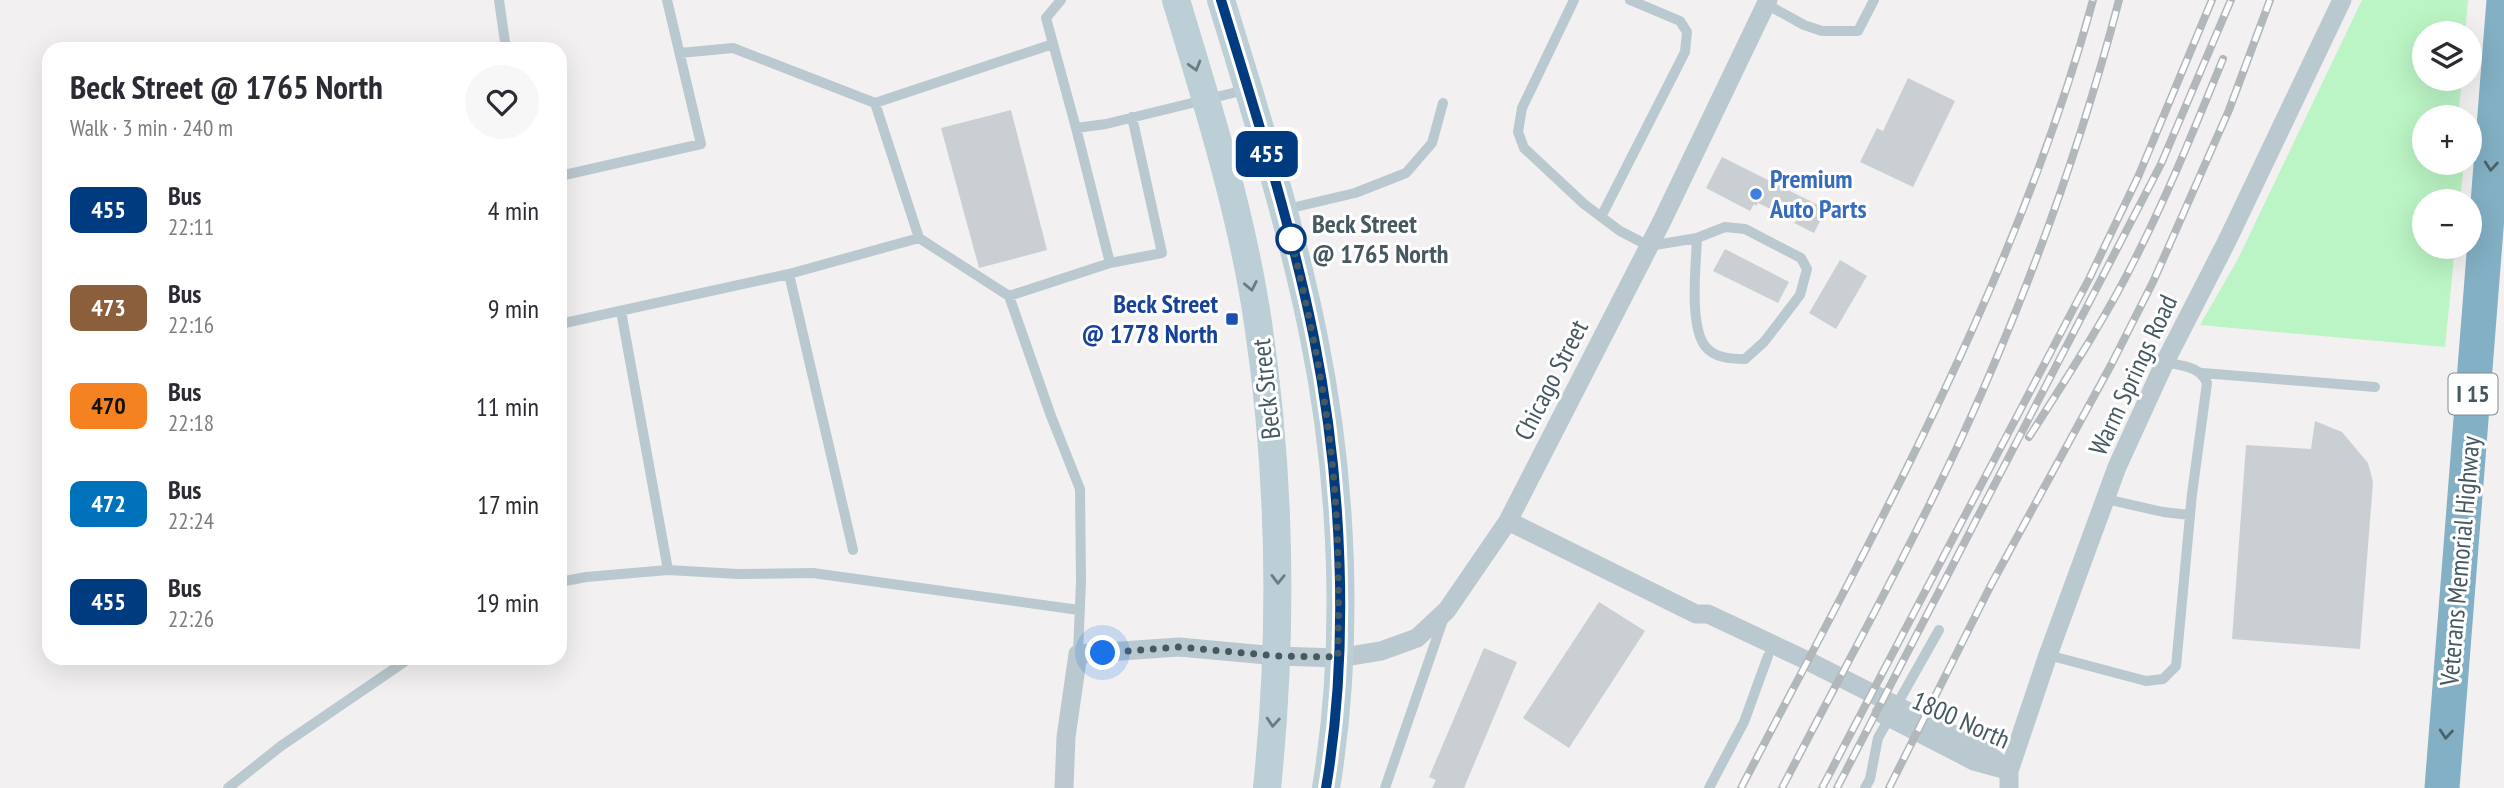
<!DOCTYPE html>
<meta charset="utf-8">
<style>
:root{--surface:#fff;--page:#f7f7f7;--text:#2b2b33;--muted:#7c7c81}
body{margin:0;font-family:"PT Sans Narrow",sans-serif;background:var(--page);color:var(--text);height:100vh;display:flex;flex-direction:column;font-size:26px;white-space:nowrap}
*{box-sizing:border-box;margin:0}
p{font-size:23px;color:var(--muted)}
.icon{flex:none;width:38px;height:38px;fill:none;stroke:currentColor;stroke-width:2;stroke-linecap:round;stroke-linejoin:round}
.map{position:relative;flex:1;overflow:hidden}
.panel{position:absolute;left:42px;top:42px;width:525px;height:623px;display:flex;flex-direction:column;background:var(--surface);border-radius:21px;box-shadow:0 7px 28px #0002}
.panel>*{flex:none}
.badge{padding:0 14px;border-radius:10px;font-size:24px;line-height:46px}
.buttons{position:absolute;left:2412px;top:21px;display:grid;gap:14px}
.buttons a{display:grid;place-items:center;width:70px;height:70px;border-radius:50%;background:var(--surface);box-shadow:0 7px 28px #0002;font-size:35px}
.you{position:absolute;width:35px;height:35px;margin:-18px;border:5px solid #fff;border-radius:50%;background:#1a73e8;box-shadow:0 0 0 10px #1a73e833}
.map>.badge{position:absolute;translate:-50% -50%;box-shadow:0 0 0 4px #fff}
.round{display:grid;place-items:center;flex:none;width:74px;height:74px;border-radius:37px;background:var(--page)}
.summary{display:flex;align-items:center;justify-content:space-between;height:119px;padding:0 28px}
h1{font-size:33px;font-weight:700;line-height:52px}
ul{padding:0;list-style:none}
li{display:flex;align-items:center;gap:21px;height:98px;padding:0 28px}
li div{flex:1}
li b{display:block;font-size:26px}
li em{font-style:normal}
li .badge{min-width:77px;font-weight:700;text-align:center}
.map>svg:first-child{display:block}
</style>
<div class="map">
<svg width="2504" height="788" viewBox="0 0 2504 788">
<rect width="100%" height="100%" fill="#f3f0f1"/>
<path fill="#bbf4c5" d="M2362,0H2468L2465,33H2424V79H2462L2458,117H2424V163H2464L2460,201H2424V247H2455L2445,347L2200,325L2238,259Z"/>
<path fill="#cacfd3" d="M1908,78L1955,101L1913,187L1860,162L1877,128L1883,131Z
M1011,110L1047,250L979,268L941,128Z
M1722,157L1826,209L1814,233L1794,223L1796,221L1758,203L1756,206L1754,204L1750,211L1706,188Z
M1725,249L1789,282L1778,303L1713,271Z
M1840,260L1867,276L1836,329L1809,313Z
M2315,421L2342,432L2368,463L2373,482L2360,649L2232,639L2246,445L2311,449Z
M1599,602L1645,631L1569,748L1523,718Z
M1484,648L1517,662L1464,788H1432L1436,780L1429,777Z"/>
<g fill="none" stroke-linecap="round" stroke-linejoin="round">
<path stroke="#bac9cf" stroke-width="10" d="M499,0L506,49
M1061,0L1046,18L1076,128L1106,124L1245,90
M1574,0L1522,108L1518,132L1524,148L1584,204L1620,231L1649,246L1697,238L1725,227L1745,229L1801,258L1807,269L1800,295L1764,342L1745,359C1731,359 1714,358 1705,346C1689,325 1696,265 1697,238
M1766,4L1804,25L1822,31H1858L1874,0
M680,53L733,48L875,103L1053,44
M875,103L919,238L1009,296
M1076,128L1110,263
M560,176L701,144L667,0
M1287,209L1355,193L1406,173L1432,143L1443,103
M1601,217L1685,52L1687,32L1680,21L1630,0
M789,274L853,550
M621,311L668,570
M560,324L789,274L919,238
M2203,373L2375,387
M2106,499L2163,512L2190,515
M560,582L586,577L668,570L738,574L813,573L1079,610
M1078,654L1081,581L1080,489L1051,416L1009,296L1110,263L1162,253L1132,117
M2048,655L2146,681L2163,679L2176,666L2192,494L2207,383C2200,366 2182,366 2165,362
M228,788L281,746L410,658
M1385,788L1444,617
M1709,788L1744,722L1768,656
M1865,788L1870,779L1878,738L1939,630"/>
<path stroke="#bac9cf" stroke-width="19" d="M1508,521L1696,614H1708L1808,661L1982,749L2009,771
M1881,713L1974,761L2003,769
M1064,788L1066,737L1078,654L1179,647L1277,656L1338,658L1381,651L1417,638L1447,610L1508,521L1661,223L1768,0
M2009,788V771L2048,655L2117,467L2165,362L2227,241L2342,0"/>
<path stroke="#bcced6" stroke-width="28" d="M1176,0C1208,106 1242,214 1258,323C1281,478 1283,633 1267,788
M1221,0C1255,111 1291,224 1314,338C1343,481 1350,644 1326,788"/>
<path stroke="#83b0c4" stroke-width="35" d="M2442,788L2504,0"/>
<g stroke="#b2b7bb" stroke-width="8">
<path id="rail" d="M2029,437C2066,379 2104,321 2135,259C2168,194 2195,127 2223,59
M1741,788C1874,533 2017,279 2093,0
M1782,788C1842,672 1906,557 1961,439C2026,297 2080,150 2119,0
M1822,788L2089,279L2138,177L2212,0
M1837,788L2161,164L2231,0
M1889,788L1992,583L2111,365L2153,282L2229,110L2270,0"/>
</g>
<use href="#rail" stroke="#fff" stroke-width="5" stroke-dasharray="16" stroke-linecap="butt"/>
</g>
<defs><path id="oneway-chevron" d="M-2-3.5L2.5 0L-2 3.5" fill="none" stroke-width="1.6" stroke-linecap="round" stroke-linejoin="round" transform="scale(1.75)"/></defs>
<g stroke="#697c83">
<use href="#oneway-chevron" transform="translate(1195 66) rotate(74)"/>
<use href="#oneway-chevron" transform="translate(1251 286) rotate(79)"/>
<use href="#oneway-chevron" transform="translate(1278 579) rotate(91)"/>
<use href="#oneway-chevron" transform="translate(1273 722) rotate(94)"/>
</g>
<g stroke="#4c626a">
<use href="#oneway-chevron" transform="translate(2491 166) rotate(95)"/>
<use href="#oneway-chevron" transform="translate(2446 734) rotate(95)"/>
</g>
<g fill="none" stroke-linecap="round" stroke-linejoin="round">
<g stroke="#fff" stroke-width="16">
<path id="line" d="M1221,0C1255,111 1291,224 1314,338C1342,479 1350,646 1326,788"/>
</g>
<use href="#line" stroke="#003b80" stroke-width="10"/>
<path stroke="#465960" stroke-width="7" stroke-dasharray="0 12.6" d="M1103,653L1179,647L1277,656L1338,657C1339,592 1339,526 1332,461C1324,383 1308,307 1289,231L1291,239"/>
</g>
<circle fill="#3f7fe0" stroke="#fff" stroke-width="2.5" cx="1756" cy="194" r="7"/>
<circle fill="#fff" stroke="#003b80" stroke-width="3.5" cx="1291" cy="239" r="14"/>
<rect fill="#1a4fb4" stroke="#fff" stroke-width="2.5" x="1225" y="312" width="14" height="14" rx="3.5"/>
<g text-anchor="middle" stroke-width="6" stroke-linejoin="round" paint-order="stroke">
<rect fill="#fff" stroke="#7e8b90" stroke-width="2" x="2448.5" y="373.5" width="49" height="41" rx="5"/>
<g font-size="24" font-weight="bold" fill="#465960">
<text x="2473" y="402">I 15</text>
</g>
<g font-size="26" font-weight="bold" fill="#366cbe" stroke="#fff" text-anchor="start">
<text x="1770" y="188">Premium<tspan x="1770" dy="30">Auto Parts</tspan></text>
</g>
<g font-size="26" font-weight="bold" fill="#465960" stroke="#fff" text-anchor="start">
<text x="1312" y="233">Beck Street<tspan x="1312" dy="30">@ 1765 North</tspan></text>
</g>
<g font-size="26" font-weight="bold" fill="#164399" stroke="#fff" text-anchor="end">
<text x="1218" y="313">Beck Street<tspan x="1218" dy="30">@ 1778 North</tspan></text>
</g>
<g font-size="26" fill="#465960" stroke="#fff">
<text transform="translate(2133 375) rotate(-65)" y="9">Warm Springs Road</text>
<text transform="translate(1551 380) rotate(-63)" y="9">Chicago Street</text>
<text transform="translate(1266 389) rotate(-96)" y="9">Beck Street</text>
<text transform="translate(2460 561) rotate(-85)" y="9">Veterans Memorial Highway</text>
<text transform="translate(1961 720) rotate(24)" y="9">1800 North</text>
</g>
</g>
</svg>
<div class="buttons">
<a><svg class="icon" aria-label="layers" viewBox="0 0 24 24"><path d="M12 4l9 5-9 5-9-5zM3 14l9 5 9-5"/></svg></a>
<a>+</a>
<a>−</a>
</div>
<div class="you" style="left:1103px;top:653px"></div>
<b class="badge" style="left:1267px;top:154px;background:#003b80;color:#fff">455</b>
<section class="panel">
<div class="summary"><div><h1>Beck Street @ 1765 North</h1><p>Walk · 3 min · 240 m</p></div><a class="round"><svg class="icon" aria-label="heart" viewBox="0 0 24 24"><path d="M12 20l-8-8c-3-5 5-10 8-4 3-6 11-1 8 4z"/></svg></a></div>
<ul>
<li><span class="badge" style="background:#003b80;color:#fff">455</span><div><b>Bus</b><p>22:11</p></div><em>4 min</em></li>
<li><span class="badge" style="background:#8b5e3c;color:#fff">473</span><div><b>Bus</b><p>22:16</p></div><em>9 min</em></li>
<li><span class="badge" style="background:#f58220;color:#111">470</span><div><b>Bus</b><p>22:18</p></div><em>11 min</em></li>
<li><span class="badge" style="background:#0072bc;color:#fff">472</span><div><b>Bus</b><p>22:24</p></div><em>17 min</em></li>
<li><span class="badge" style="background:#003b80;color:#fff">455</span><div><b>Bus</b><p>22:26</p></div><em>19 min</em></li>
</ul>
</section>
</div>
